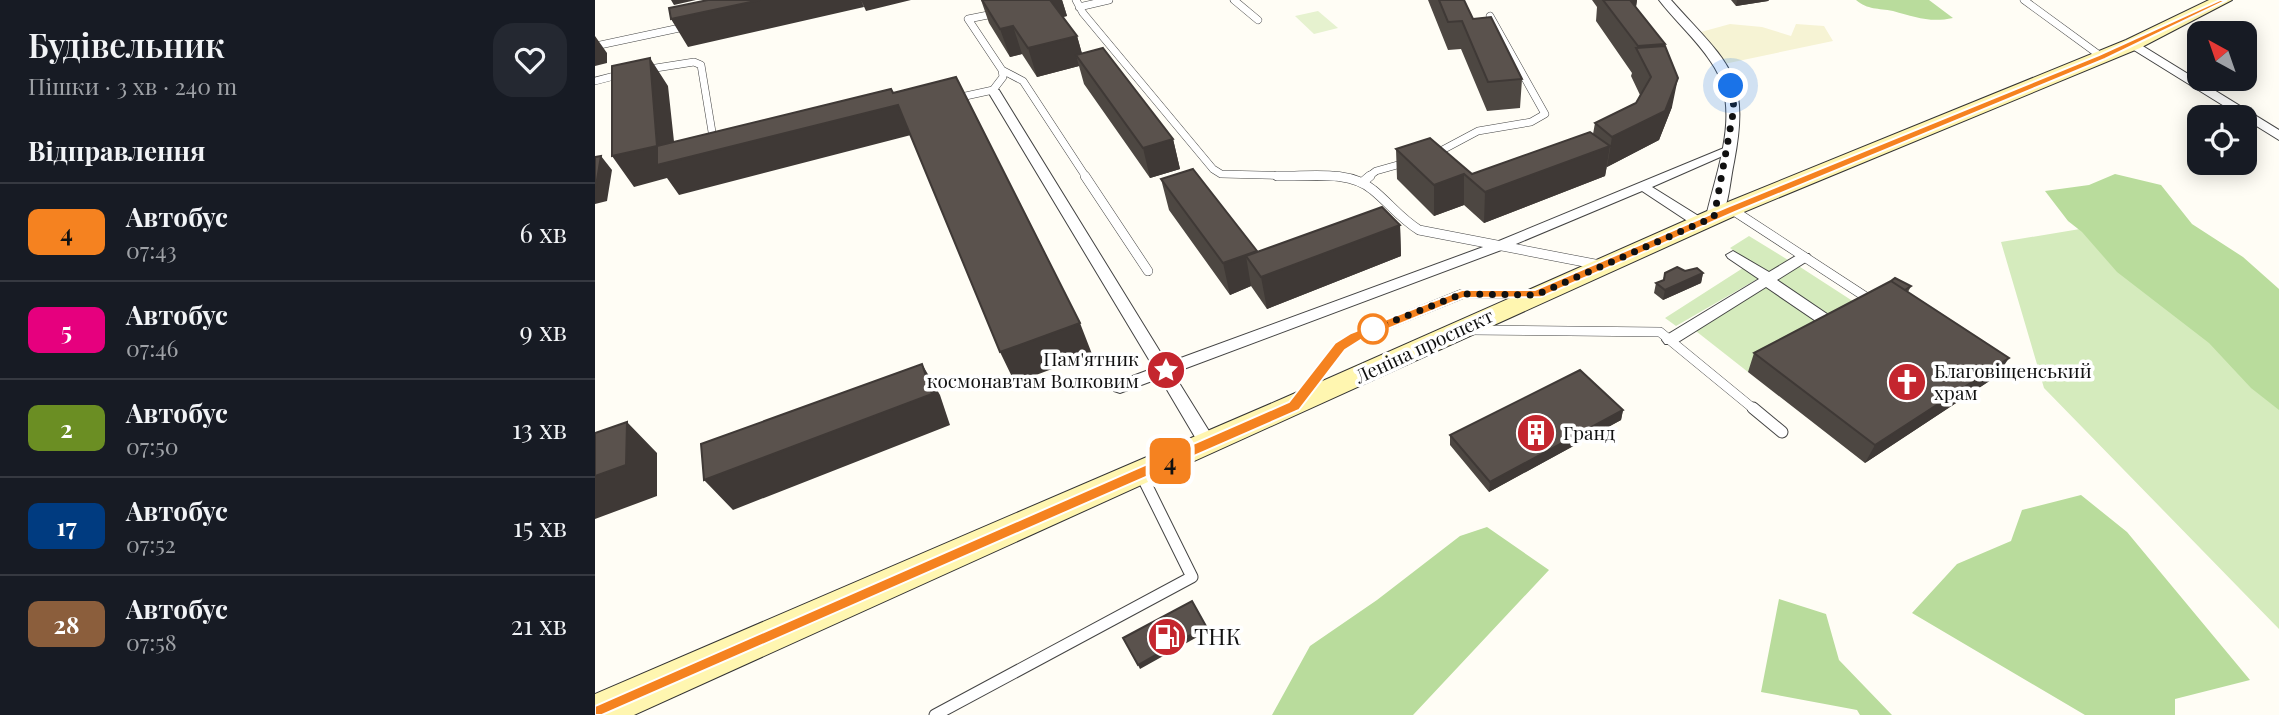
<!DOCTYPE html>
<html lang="uk">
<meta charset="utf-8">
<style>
:root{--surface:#171b24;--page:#242831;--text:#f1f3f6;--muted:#9ea1a6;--line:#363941}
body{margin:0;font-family:"Playfair Display",serif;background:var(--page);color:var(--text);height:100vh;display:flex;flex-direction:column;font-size:26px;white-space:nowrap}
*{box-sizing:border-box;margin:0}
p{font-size:23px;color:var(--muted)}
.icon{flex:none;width:38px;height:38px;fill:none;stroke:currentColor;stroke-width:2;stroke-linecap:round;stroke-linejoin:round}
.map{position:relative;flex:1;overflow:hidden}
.side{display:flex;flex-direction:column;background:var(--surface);width:595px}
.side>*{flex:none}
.badge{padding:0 14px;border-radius:10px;font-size:24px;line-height:46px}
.needle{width:46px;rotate:320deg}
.tools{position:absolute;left:1592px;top:21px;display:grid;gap:14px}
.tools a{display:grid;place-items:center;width:70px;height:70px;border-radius:14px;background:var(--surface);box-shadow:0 4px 18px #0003;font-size:35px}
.you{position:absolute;width:35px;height:35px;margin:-18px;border:5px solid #fff;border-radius:50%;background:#1a73e8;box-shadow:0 0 0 10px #1a73e833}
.map>.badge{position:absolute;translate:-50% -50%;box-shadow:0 0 0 4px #fff}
h2{padding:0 28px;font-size:26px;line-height:63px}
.round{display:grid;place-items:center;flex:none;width:74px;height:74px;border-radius:21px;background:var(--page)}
.summary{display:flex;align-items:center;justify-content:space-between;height:119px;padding:0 28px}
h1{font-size:33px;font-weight:600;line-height:52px}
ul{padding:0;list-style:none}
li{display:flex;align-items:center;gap:21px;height:98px;padding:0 28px;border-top:2px solid var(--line)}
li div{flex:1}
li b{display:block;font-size:26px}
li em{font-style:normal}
li .badge{min-width:77px;font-weight:700;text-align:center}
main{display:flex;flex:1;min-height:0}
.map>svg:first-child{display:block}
</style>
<main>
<section class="side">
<div class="summary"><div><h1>Будівельник</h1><p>Пішки · 3 хв · 240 m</p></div><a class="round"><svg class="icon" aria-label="heart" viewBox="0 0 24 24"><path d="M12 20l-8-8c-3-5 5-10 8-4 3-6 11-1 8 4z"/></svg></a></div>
<h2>Відправлення</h2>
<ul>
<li><span class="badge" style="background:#f58220;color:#111">4</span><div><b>Автобус</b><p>07:43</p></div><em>6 хв</em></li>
<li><span class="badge" style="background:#e6007e;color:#fff">5</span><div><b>Автобус</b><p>07:46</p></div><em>9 хв</em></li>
<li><span class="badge" style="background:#6b8e23;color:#fff">2</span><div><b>Автобус</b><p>07:50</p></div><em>13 хв</em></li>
<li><span class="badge" style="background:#003b80;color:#fff">17</span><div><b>Автобус</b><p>07:52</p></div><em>15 хв</em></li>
<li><span class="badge" style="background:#8b5e3c;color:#fff">28</span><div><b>Автобус</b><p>07:58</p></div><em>21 хв</em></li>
</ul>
</section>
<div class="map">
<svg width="1684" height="715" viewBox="0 0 1684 715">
<rect width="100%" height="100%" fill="#fffdf5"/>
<path fill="#f6f3d4" d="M1135,24L1167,27L1196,36L1201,24L1229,26L1238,41L1129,64L1106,32Z"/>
<path fill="#d5ebbd" d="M1491,228L1684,396V629L1449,388L1406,242Z
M1154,236L1198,263L1175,277L1135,248Z
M1202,265L1270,309L1241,324L1175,281Z
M1148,268L1164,278L1081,326L1070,318Z
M1171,282L1236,327L1153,372L1097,328Z"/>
<path fill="#b9dc9c" d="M1261,0H1334L1358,18C1335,23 1320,17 1298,11C1283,8 1273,10 1261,0Z
M1520,174L1566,185L1597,224L1648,257L1684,289V410L1656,388L1614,343L1522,272L1487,232L1473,221L1450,191L1494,185Z
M1486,495L1532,532L1655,680L1580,699V715H1490L1317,613L1362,564L1416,541L1427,510Z
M892,527L954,570L818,715H677L715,646L782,600L865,536Z
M1184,599L1231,614L1244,660L1297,715H1265L1262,710L1166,692Z"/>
<path fill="#e6f2cf" d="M723,11L743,28L719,34L700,16Z"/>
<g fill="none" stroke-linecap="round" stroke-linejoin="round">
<g stroke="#444" stroke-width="8">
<path id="service-far2" d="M481,0L488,13L618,169L626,174L740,177
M639,0L663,20
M1429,0L1507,57
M484,7L514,0
M0,46L94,26
M48,70L99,62L106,65L119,144
M407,70L428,81L491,177
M0,81L27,74
M357,99L398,90L408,77L407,70L373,19L403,13
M838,155L883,131L936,122L950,114L895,16
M773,177L781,171L813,162"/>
</g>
<g stroke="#444" stroke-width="10">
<path id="service-far1" d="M490,176L553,271
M682,176C712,177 754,169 778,190C794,203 806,219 824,230L1005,265
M769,181L775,176
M1136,209L1277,301
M875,330L1065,332L1160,410
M705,398L745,347L761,337L867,294H937"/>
</g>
<g stroke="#444" stroke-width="13">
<path id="service" d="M1158,408L1187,432
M340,715L597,577L546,474"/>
</g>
<g stroke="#444" stroke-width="2">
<path id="pedestrian" d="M398,87L404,90L572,363L899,243L1129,148H1137L1139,151L1057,187L1110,220V226H1100L1047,191L909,249L578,373L622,444L619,449H607L565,378L525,393L519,391L517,387L519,383L559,368L392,90Z
M1138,251L1174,272L1204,254H1214L1216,257L1214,260L1182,280L1244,322L1247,326L1244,330H1234L1171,287L1080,344H1070L1067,340L1070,336L1164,279L1133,258L1131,255Z"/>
</g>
<g stroke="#444" stroke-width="2">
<path id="minor" d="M1064,0H1076C1132,63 1156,73 1139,162C1135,180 1134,205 1125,220H1113L1111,217C1122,168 1148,107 1116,62C1101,39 1080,21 1064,0Z
M1538,40L1684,130V140L1534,47L1532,44Z"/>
</g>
<g stroke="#333" stroke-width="2">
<path id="secondary" d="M1614,0H1637L1545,48L1144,214L39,715H0V694L689,398L1128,204L1531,40Z"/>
</g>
<use href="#service-far2" stroke="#fff" stroke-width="7"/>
<use href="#service-far1" stroke="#fff" stroke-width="9"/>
<use href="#service" stroke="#fff" stroke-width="11"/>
<use href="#pedestrian" fill="#fff" fill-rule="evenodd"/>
<use href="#minor" fill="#fff" fill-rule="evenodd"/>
<use href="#secondary" fill="#fff6b0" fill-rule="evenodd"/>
</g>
<path fill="#4d4742" d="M386,0H467L472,16L468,17L482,36L487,54L578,139L585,169L555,178L489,84L484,66L442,77L427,54L415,57L394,23Z
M833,0H869L878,19L927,79L925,108L892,111L866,49L853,50Z
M997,0H1042L1041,7L1070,44L1077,107L1064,140L1012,167V166L1010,176L889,223L869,205L839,216L802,179L801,149L877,174L998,134L1000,123L1041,103L1045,95L1036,76L1037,73L1001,21L1002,7Z
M1136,0H1174L1173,1L1141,6Z
M566,179L663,252L805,225L806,256L672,309L656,286L635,295L574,210Z
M1090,271L1108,273L1106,283L1068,300L1059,293L1061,283L1068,280L1070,273Z
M1316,286L1313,292L1402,376L1270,463L1153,372L1159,353Z
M1028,410L1026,420L894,492L855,445V435Z"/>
<path fill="#3f3936" d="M76,0H101L79,5Z
M165,0H266L269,7L93,47L76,19Z
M266,0H316L271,11Z
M452,0H467L472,16L458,19Z
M1029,0H1042L1039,19Z
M1142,0H1174L1173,1L1141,6Z
M418,26L427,54L415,57L405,29Z
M0,36L12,53V63L0,66Z
M482,36L490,64L481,55L484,66L442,77L433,48Z
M55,58L73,86L81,160L303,105L316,135L84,195L72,178L39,187L17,156Z
M1083,78L1077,107L1064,140L1012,167L1017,137Z
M578,139L585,169L555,178L548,148Z
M1015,146L1010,176L889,223L890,192Z
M6,156L17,170L12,201L0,204V187Z
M869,174V205L839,216V185Z
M805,225L806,256L672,309L666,277L651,256L656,286L635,295L628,263L662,251L667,277Z
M1108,273L1106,283L1068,300L1070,290Z
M485,323L497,354L420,383L405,352Z
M1414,358L1402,376L1270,463L1280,445Z
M327,364L345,395L355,425L138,510L109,480Z
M1028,410L1026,420L894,492L895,482Z
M32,422L62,453V496L0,519V476Z
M611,626L613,631L545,669L543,665Z"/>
<path fill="#5a524d" stroke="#3f3936" stroke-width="2" d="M113,0H165L76,19L74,8Z
M387,0H455L482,36L433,48L418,26L405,29Z
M844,0H869L878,19L896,17L927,79L893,82L867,21L853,22Z
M1008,0H1035L1070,44L1043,46Z
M1070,46L1083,78L1070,111L1017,137L1000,123L1041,103L1056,77L1041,48Z
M508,48L578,139L548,148L481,55Z
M55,58L62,146L17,156V66Z
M361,77L485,323L405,352L303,105L62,165V146L296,89L298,93Z
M995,132L1015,146L890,192L869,174L839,185L801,149L835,138L877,174Z
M6,156L1,186L0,187V157Z
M598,169L662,251L628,263L566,179Z
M787,207L805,225L666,277L651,256Z
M1082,267L1090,271L1102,268L1108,273L1070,290L1061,283L1069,280L1070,273Z
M1300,278L1316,286L1310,290L1296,281Z
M1296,281L1414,358L1280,445L1159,353Z
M327,364L337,394L109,480L106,444Z
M985,370L1028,410L895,482L855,435Z
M32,422L31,465L0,476V433Z
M597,601L611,626L543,665L528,638Z"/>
<path fill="#f58220" stroke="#fff" stroke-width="2" d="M1625,0H1632L1510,59L1140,212L946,297L868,298L766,340L750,350L704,410L7,715H0V706L694,402L740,343L756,333L867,290H940L1132,207L1504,55Z"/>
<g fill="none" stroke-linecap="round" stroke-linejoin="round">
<path stroke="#111" stroke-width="7" stroke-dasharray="0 12.6" d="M778,329L867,294L941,295L1119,217L1139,108L1136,86"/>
</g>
<defs>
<g id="sight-disc" transform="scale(2.0125)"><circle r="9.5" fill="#c4262e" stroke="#fff"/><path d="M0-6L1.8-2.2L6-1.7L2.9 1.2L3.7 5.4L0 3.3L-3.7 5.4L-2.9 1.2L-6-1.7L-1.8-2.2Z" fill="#fff"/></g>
<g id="church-disc" transform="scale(2.0125)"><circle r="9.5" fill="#c4262e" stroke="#fff"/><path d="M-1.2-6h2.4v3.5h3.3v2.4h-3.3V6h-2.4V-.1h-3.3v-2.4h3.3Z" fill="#fff"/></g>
<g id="building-disc" transform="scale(2.0125)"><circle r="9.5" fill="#c4262e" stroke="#fff"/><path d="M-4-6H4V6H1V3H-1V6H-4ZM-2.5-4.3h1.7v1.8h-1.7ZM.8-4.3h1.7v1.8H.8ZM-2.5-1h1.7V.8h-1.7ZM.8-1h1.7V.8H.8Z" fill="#fff"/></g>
<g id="fuel-disc" transform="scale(2.0125)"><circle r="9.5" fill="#c4262e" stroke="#fff"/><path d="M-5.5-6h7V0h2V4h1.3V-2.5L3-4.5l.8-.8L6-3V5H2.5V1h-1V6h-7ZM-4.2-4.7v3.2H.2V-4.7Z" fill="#fff"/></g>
</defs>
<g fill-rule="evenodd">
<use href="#sight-disc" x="571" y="370"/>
<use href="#church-disc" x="1312" y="382"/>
<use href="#building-disc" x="941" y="433"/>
<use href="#fuel-disc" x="572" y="637"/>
</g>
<circle fill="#fff" stroke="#f58220" stroke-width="3.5" cx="778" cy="329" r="14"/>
<g text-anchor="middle" stroke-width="7" stroke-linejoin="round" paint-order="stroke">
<g font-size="19" fill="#111" stroke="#fff">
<text transform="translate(829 346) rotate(-25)" y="7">Леніна проспект</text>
</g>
<g font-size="19" fill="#111" stroke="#fff" text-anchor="start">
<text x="544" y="366" text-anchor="end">Пам'ятник<tspan x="544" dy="22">космонавтам Волковим</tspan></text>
<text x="1339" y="378">Благовіщенський<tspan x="1339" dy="22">храм</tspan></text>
<text x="968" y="440">Гранд</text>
</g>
<g font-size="23" fill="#111" stroke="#fff" text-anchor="start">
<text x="599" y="645">ТНК</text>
</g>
</g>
</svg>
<div class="tools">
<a><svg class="needle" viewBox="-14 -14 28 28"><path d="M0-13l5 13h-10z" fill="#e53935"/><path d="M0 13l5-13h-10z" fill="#9ea1a6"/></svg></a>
<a><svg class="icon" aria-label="locate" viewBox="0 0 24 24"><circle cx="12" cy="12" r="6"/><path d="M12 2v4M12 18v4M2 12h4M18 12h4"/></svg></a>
</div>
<div class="you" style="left:1136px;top:86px"></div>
<b class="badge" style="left:575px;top:461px;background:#f58220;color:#111">4</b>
</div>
</main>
